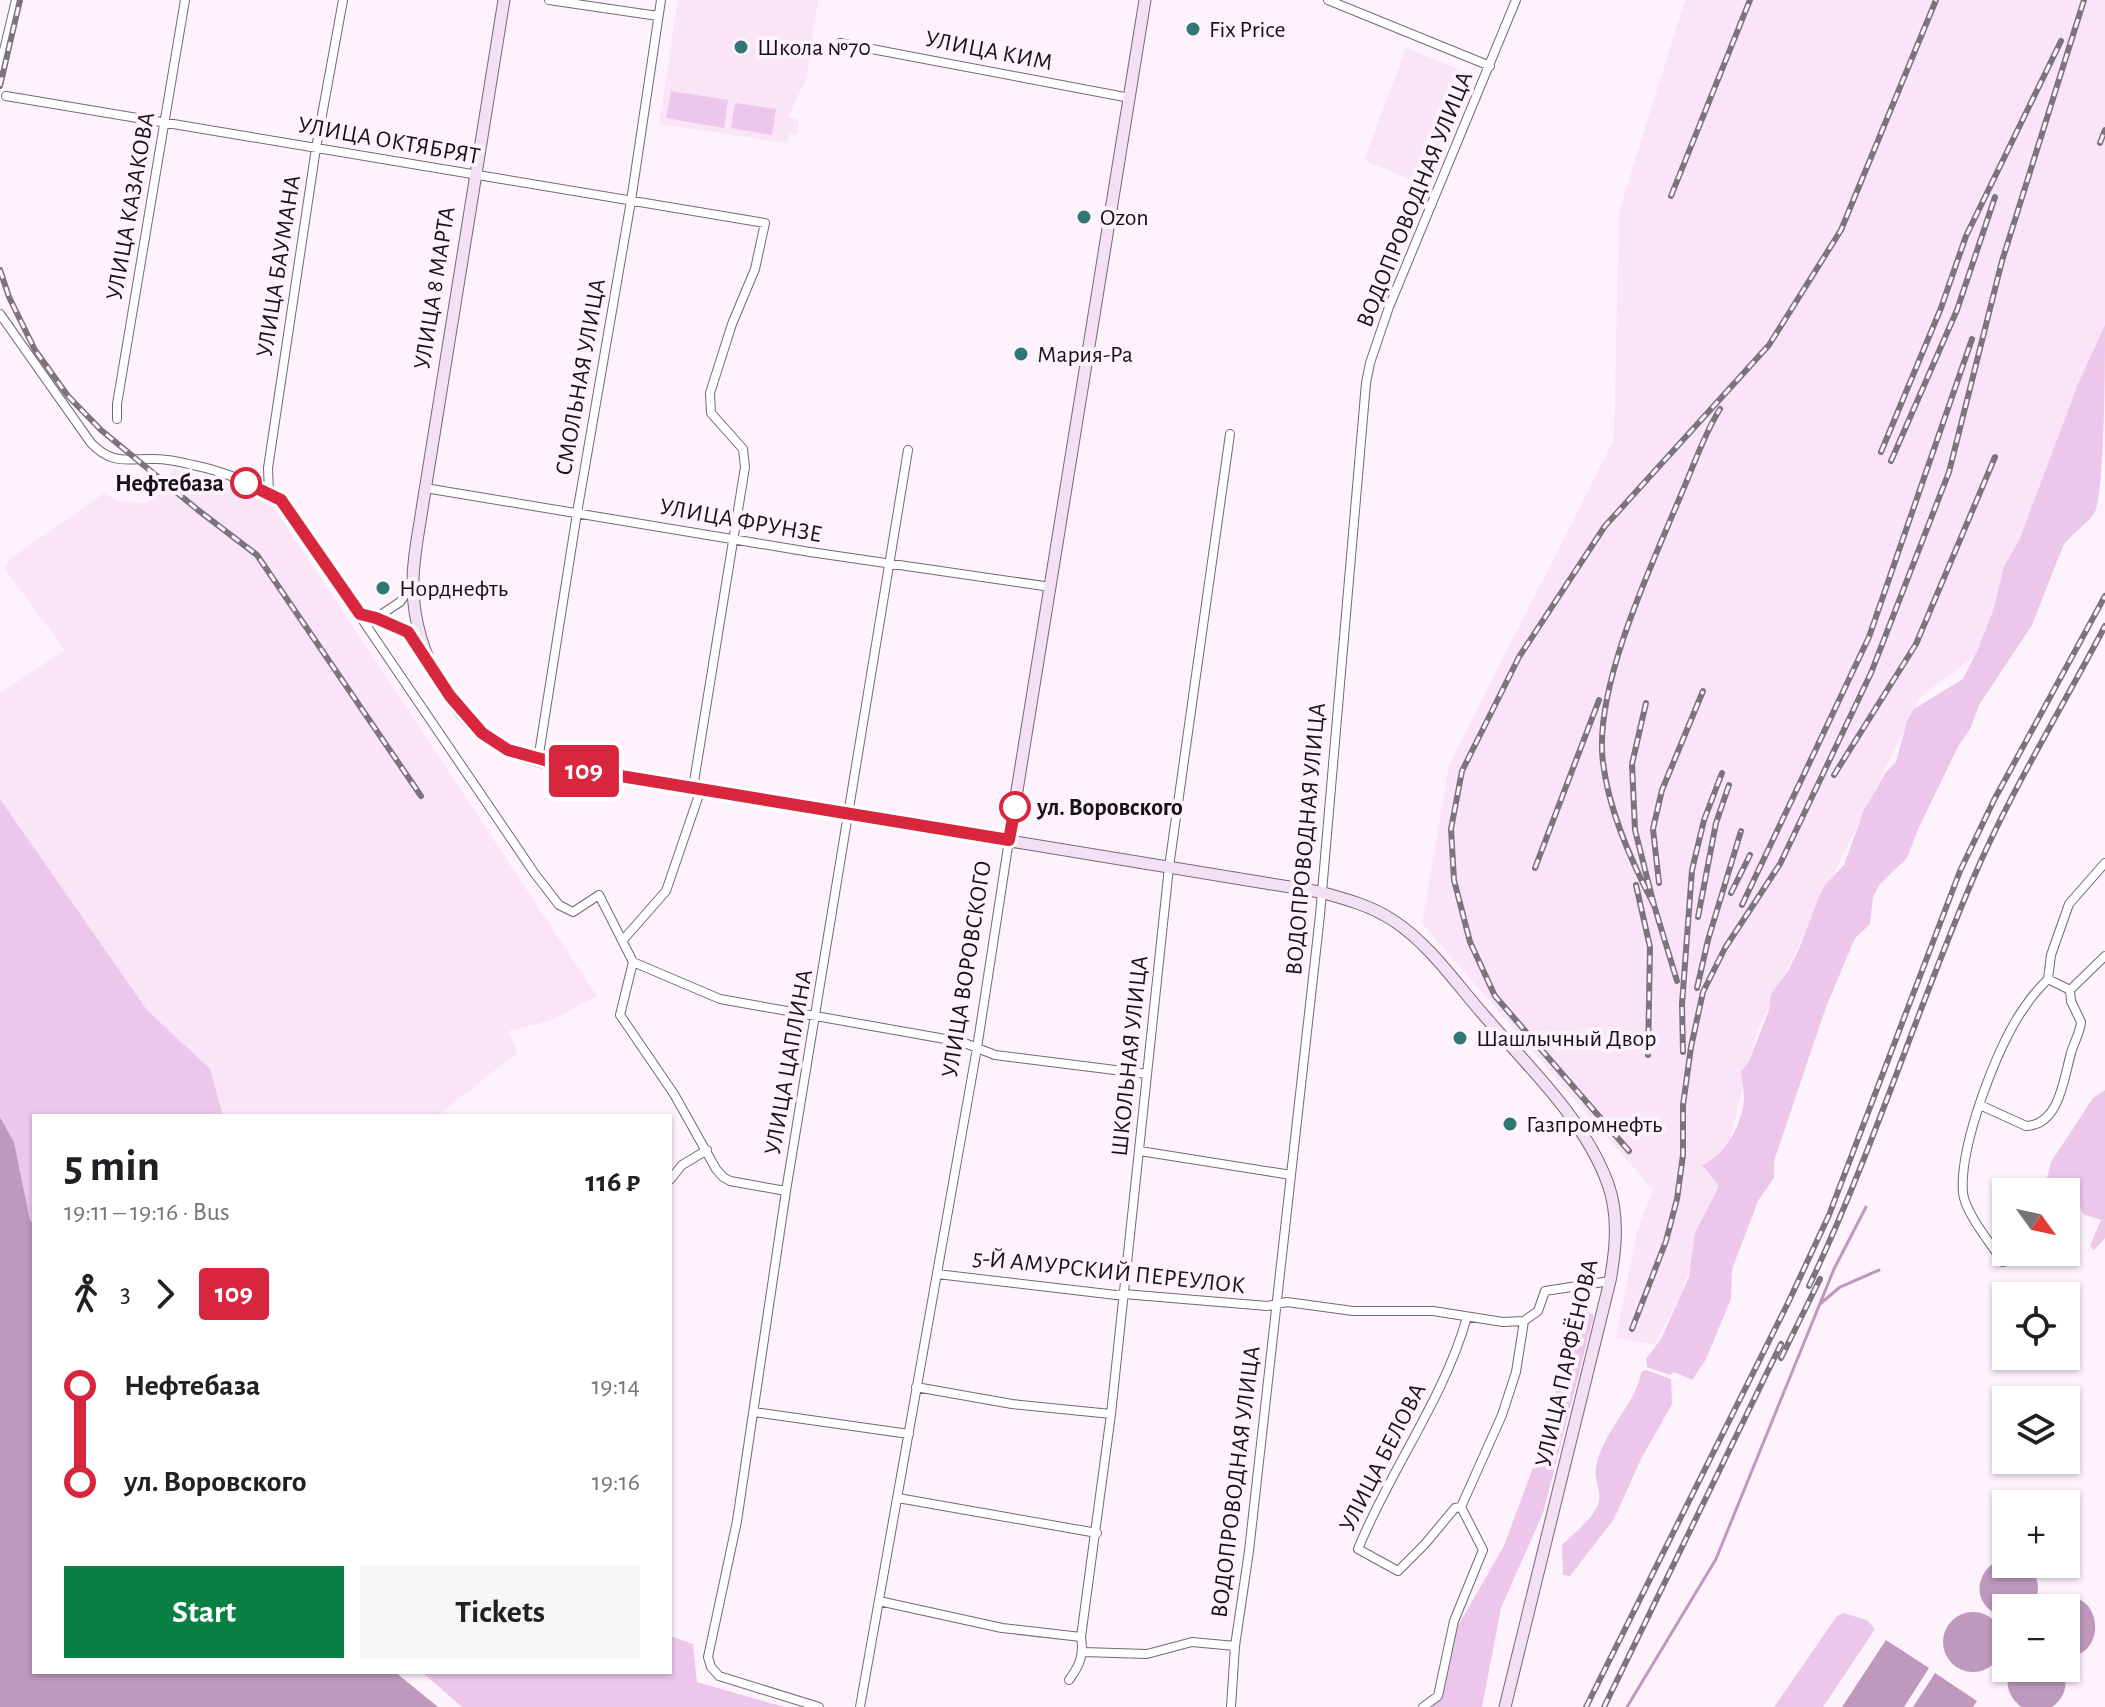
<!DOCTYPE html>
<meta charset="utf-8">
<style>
:root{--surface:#fff;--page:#f6f6f6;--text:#202124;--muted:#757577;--accent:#0b8043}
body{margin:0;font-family:"Alegreya Sans",sans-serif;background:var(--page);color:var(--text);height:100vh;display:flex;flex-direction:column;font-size:30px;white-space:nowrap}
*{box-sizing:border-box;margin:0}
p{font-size:26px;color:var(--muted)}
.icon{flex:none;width:44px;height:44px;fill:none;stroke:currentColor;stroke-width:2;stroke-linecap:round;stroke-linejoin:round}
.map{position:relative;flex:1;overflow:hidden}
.panel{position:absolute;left:32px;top:1114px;width:640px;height:560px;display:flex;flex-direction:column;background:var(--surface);border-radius:0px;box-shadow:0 2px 6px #0004}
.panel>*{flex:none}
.badge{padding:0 16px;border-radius:6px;font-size:28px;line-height:52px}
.needle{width:52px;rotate:123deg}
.fabs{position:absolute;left:1992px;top:1178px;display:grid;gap:16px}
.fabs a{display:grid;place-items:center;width:88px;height:88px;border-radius:0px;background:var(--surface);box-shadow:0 2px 6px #0004;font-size:40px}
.map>.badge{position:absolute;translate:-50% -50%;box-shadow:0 0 0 4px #fff}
.legs{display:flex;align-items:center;gap:12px;height:88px;padding:0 32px;font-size:26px}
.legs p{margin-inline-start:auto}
.overview{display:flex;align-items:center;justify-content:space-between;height:136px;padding:0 32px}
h1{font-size:44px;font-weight:700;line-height:60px}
.cta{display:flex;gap:16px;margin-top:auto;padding:16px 32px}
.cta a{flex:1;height:92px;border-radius:0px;background:var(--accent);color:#fff;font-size:32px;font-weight:700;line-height:92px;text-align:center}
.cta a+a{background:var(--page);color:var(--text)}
ul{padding:0 32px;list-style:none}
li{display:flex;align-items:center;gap:28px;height:96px;font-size:30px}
li i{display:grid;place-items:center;width:12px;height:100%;margin:0 10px;background:currentColor}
li i::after{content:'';width:20px;height:20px;margin:-10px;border:6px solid;border-radius:50%;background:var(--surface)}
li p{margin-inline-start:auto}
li:first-child i{background:linear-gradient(#0000 50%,currentColor 0)}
li:last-child i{background:linear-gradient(currentColor 50%,#0000 0)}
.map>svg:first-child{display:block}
</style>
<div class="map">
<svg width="2105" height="1707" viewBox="0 0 2105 1707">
<rect width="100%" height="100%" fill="#fef2fd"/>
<path fill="#f9e4f8" d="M678,0H818L807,77L788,117L799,120L797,135L789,134L787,143L659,124Z
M1685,0H2105V329L1975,656L1920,697L1757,1031L1718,1187L1681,1294L1654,1345L1616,1337L1637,1232L1653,1190L1422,923L1449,765L1614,440L1619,212Z
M1406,48L1468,73L1422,185L1364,160Z
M173,469L271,503L597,996L549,1021L509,1031L517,1053L437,1116H223L210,1069L147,1010L0,799V693L65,650L4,568L10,559L104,493L117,501L147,503Z"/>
<path fill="#ecc7eb" d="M671,91L728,100L724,128L666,118Z
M735,103L776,109L772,135L731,128Z
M2105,325C2105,367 2105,477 2096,510C2089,524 2072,532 2063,546L2032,625L1979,705L1971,727L1958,747L1919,827L1907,858L1879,885L1873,897L1870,924L1855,938L1826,1007L1774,1161V1178L1758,1201L1732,1269L1731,1299L1705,1361L1692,1380L1674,1372L1670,1375L1647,1367L1646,1359L1661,1339L1689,1277L1695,1233L1719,1186L1702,1165C1725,1156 1743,1123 1744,1098C1744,1090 1742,1080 1741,1072L1749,1061L1769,1010L1771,994L1788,971L1799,949L1818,899L1825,885L1844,865L1864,810L1886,772L1896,762L1907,721L1914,709L1963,679L1978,649L1994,608L2004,566L2019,541L2078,384Z
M0,799L147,1010L210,1069L223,1116H34V1225L30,1220L14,1142L0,1117Z
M2105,1090V1238L2094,1250L2090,1246L2101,1220L2083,1214L2072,1186H2066L2058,1192H2046L2044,1189L2051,1162L2093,1098Z
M1574,1305L1594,1315L1543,1513L1501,1608L1482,1707H1432L1441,1695L1456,1629L1504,1546L1550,1421Z
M1646,1370L1671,1379L1672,1404L1641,1459L1614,1519L1570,1576L1563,1575L1562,1545C1573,1534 1589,1522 1596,1509C1605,1493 1593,1482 1596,1467C1602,1432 1638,1401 1641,1372Z
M1843,1613L1867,1620L1875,1629L1823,1707H1774L1837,1616Z
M670,1636L693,1644L697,1682L784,1707H462L422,1672H670Z"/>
<path fill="#be99bd" d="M0,1117L14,1142L30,1220L34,1225V1672H395L438,1707H0Z
M2002,1558H2006V1564H2027C2040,1577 2042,1593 2030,1608H2006V1617C1972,1610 1971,1572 2002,1558Z
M2065,1597C2105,1594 2105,1659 2066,1656V1608H2049Z
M1943 1642a30 30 0 1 1 60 0a30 30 0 1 1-60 0Z
M1886,1640L1929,1668L1904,1707H1842Z
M2011,1668H2063C2068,1684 2066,1697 2052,1707H2021C2008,1696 2004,1683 2011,1668Z
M1935,1673L1977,1701L1973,1707H1913Z"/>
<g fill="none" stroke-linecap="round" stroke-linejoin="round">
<path stroke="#be99bd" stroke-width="3" d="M1820,1304L1840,1287L1879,1270
M1627,1707L1716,1559L1834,1269L1866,1207"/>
<g stroke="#746874" stroke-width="10">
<path id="minor" d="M549,0L658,16
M1328,0L1490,66
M840,43L1130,98
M0,67L16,0
M6,96L765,223L755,269L732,324L710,393L711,413L743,449L745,467L693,788
M0,314L91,443C113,466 128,458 155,459C167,459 181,462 193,465C222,471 256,484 281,500L535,874L559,905L573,912L599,895L633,962L720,999L962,1042L995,1055L1147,1074
M117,419V404L185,0
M425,488L810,552L1051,587
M269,492L268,468L316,148L343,0
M361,614C387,620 408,627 422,651
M376,618L400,602L412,585
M538,760L577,513L631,201L661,0
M623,940L666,891L701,789
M633,962L620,1015L674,1094L716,1169L723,1177L730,1181L786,1191
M2048,979L2051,955L2069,904L2105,863
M1980,1105L2026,1126C2060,1125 2064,1077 2071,1053C2074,1042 2080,1033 2081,1022L2071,1001L2070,990
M1140,1151L1291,1175
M670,1180L682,1165L707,1150
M2003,1262C1992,1245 1965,1213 1963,1193C1959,1147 1997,1045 2024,1008C2031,997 2039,988 2048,979L2070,990L2105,956
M937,1274L1116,1295L1124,1294L1267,1306L1287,1302L1353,1311H1433L1503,1322L1524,1321L1538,1311L1545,1291L1610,1281
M916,1387L1012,1404L1111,1414
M754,1412L909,1434
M898,1498L1097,1533
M1461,1507L1502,1415L1516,1372L1524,1321
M879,1601L1002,1628L1081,1637
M1083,1652L1147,1654L1192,1642L1235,1646
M1069,1680C1080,1665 1084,1655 1081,1637L1111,1414L1169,867L1230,434
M819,1707L719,1676L711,1667L708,1657L737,1521L786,1191L908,450
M860,1707L977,1048L1009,840
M1231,1707L1235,1646L1249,1551L1320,915L1366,383L1370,363L1389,307L1516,0
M1423,1707L1438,1696L1454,1621L1483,1550L1461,1507L1455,1508L1425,1544L1398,1571L1358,1549C1390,1470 1444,1399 1467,1317"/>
</g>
<g stroke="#746874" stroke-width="13">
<path id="secondary" d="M504,0L423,503C419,531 412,561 413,589C415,650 450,722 508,750C535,763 568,767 597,773L1320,892C1346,899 1372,906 1394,921C1429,944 1455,982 1482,1013C1527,1066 1584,1118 1608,1184C1619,1215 1616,1249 1610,1281L1505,1707
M1009,840L1145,0"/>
</g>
<use href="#minor" stroke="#fff" stroke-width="8"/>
<use href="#secondary" stroke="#f4e0f4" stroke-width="11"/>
<g stroke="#7c747b" stroke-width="6">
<path id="rail" d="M0,86L20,0
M2100,143L2105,130
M1671,196L1750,0
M0,270L9,297L35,350L68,396L101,430L198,510L257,555L421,796
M1881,452L1941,308L1966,236L2061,41
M1891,461L1957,310L1995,197
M1646,703L1632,764L1635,830L1654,905L1677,981
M1834,775L1916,644L1995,457
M1535,868L1599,700
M1659,883L1653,829L1662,790L1703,691
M1636,885L1650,947L1648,1055
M1731,893L1750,855
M1654,905C1630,859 1605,803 1602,751C1599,676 1651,567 1680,497C1693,468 1703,436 1720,409
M1742,905L1869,637L1972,339
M1698,917L1716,823L1729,785
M1697,988L1708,940L1741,831
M1683,1052L1682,1004L1692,870L1704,820L1722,773
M1629,1151L1495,996L1470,942L1454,880L1451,829L1462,771L1519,657L1605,526L1769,345L1841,230L1936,0
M1809,1286C1872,1154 1915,1014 1973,879C2010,792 2061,710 2105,626
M1632,1329L1666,1241L1677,1199L1683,1155V1105L1691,1047L1703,992L1725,948L1780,864L1871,673L1949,472L2002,261L2084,0
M1781,1358L1820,1279
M1586,1707L1788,1303L1829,1215L1960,871L1994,800L2105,596
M1604,1707L1781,1344"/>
</g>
<use href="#rail" stroke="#fef2fd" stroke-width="3" stroke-dasharray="9" stroke-linecap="butt"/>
</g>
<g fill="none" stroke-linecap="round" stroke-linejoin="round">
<g stroke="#fff" stroke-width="18">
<path id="line-1" d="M246,483L281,500L360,614L376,618L408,632L450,696L482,733L508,750L578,769L1009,840L1015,807"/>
</g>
<use href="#line-1" stroke="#d7263d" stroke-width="12"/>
</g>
<g fill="#2e7772" stroke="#fef2fd" stroke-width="3">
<circle cx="1193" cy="29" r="8"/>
<circle cx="741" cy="47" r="8"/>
<circle cx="1084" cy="217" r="8"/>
<circle cx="1021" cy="354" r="8"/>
<circle cx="383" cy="588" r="8"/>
<circle cx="1460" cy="1038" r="8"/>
<circle cx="1510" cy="1124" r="8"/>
</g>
<g fill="#fff" stroke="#d7263d" stroke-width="4">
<circle cx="246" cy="483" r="14"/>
<circle cx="1015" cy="807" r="14"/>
</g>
<g text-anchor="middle" stroke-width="8" stroke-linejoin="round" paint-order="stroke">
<g font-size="24" fill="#171217" stroke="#fef2fd" text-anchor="start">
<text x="1209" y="37">Fix Price</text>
<text x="757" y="55">Школа №70</text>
<text x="1100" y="225">Ozon</text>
<text x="1037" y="362">Мария-Ра</text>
<text x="399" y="596">Норднефть</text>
<text x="1476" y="1046">Шашлычный Двор</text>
<text x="1526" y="1132">Газпромнефть</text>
</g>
<g font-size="24" fill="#171217" stroke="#fef2fd">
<text transform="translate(989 50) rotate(11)" y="8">УЛИЦА КИМ</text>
<text transform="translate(389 140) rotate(10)" y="8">УЛИЦА ОКТЯБРЯТ</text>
<text transform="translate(1414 199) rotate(-68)" y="8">ВОДОПРОВОДНАЯ УЛИЦА</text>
<text transform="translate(130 206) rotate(-80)" y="8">УЛИЦА КАЗАКОВА</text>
<text transform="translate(278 266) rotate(-81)" y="8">УЛИЦА БАУМАНА</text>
<text transform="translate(434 288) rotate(-81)" y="8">УЛИЦА 8 МАРТА</text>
<text transform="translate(580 377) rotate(-80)" y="8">СМОЛЬНАЯ УЛИЦА</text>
<text transform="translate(741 520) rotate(10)" y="8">УЛИЦА ФРУНЗЕ</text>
<text transform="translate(1305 839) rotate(-85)" y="8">ВОДОПРОВОДНАЯ УЛИЦА</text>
<text transform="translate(966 969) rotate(-81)" y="8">УЛИЦА ВОРОВСКОГО</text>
<text transform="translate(1129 1056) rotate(-84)" y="8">ШКОЛЬНАЯ УЛИЦА</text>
<text transform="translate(788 1062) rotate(-80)" y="8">УЛИЦА ЦАПЛИНА</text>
<text transform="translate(1109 1271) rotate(6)" y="8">5-Й АМУРСКИЙ ПЕРЕУЛОК</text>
<text transform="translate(1566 1363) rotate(-77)" y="8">УЛИЦА ПАРФЁНОВА</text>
<text transform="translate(1382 1457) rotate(-63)" y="8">УЛИЦА БЕЛОВА</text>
<text transform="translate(1235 1482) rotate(-83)" y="8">ВОДОПРОВОДНАЯ УЛИЦА</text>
</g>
<g font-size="24" font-weight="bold" fill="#171217" stroke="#fef2fd" text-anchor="end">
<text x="224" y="491">Нефтебаза</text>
<text x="1037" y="815" text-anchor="start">ул. Воровского</text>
</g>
</g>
</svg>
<div class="fabs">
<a><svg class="needle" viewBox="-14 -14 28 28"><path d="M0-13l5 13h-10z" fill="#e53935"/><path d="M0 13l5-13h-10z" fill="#757577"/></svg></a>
<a><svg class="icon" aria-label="locate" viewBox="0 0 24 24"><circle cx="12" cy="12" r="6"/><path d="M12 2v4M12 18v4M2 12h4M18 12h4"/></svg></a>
<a><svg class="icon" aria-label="layers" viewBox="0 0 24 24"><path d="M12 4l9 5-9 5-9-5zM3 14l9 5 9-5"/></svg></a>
<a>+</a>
<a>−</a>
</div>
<b class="badge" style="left:584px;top:771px;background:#d7263d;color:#fff">109</b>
<section class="panel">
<div class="overview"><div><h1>5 min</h1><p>19:11 – 19:16 · Bus</p></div><b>116 ₽</b></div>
<div class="legs"><svg class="icon" aria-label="walk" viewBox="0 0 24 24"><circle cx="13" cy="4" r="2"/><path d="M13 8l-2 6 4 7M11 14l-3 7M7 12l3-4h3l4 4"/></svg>3<svg class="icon" aria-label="forward" viewBox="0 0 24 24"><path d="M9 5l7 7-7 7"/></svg><b class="badge" style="background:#d7263d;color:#fff">109</b></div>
<ul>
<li><i style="color:#d7263d"></i><b>Нефтебаза</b><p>19:14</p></li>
<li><i style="color:#d7263d"></i><b>ул. Воровского</b><p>19:16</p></li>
</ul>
<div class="cta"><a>Start</a><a>Tickets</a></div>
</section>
</div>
